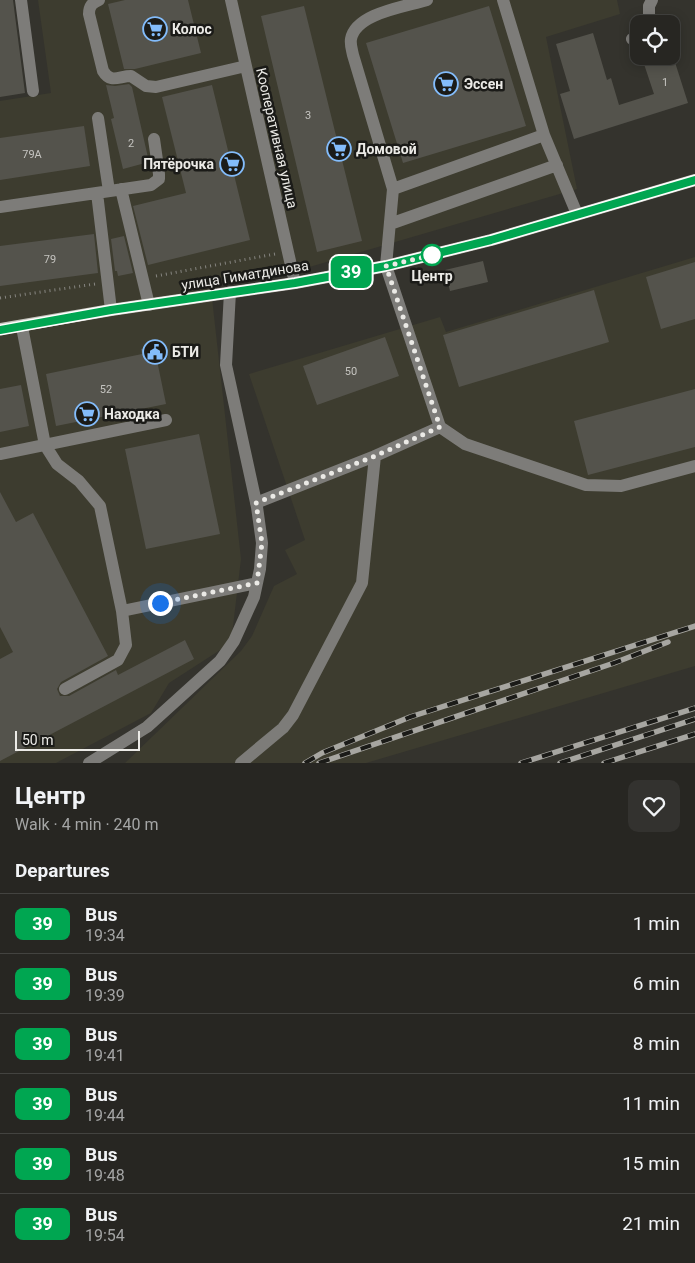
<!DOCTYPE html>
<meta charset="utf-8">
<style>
:root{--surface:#272622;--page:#33322f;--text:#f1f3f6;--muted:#a4a5a5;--line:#434340}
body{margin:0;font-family:Roboto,sans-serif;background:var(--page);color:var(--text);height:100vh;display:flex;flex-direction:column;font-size:19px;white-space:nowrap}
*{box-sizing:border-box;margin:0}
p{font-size:16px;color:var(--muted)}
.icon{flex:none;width:28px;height:28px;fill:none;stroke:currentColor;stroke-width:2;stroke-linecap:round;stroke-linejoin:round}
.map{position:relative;height:763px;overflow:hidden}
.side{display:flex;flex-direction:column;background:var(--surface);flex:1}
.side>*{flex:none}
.badge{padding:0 10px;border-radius:8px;font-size:18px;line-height:32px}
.fabs{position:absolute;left:630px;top:15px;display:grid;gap:10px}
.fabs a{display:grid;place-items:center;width:50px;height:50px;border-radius:10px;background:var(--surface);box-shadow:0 2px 12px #0003,0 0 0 1px var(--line);font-size:25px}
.scale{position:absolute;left:15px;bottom:12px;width:125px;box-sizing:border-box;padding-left:5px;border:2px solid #ebeae6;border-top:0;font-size:14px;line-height:18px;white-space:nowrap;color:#ebeae6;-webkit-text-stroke:4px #1b1b18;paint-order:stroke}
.you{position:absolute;width:25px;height:25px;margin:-12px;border:4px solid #fff;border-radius:50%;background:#1a73e8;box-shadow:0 0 0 8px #1a73e833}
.map>.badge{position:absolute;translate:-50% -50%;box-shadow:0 0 0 2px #fff}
h2{padding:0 15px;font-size:19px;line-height:45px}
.round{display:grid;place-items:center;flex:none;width:52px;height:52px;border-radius:10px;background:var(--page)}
.headline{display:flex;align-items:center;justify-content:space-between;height:85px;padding:0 15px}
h1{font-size:24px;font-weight:700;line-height:38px}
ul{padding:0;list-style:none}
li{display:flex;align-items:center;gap:15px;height:60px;padding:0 15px;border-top:1px solid var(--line)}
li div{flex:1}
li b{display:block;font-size:19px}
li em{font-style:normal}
li .badge{min-width:55px;font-weight:700;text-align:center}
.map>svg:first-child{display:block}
</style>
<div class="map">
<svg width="695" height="763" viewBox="0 0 695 763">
<rect width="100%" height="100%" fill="#34332d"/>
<path fill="#3d3c2f" d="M38,0H617L620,14L546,37L577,189L306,268L210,280L241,559L231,643L169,683L151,713L56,763H0V101L51,93Z
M695,257V666L366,763H125L241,651L252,636L274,586L297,574L285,550L305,540L249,374L440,317L446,332Z"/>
<path fill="#54534c" d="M0,0H13L25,93L0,97Z
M125,0H188L201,53L135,69H124L108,4Z
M304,6L362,241L317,252L261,16Z
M489,6L526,126L403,163L366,43Z
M593,33L607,80L611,78L619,105L654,94L643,61L658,56H673L688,103L574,139L560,94L570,91L556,44Z
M129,84L132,87L149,162L123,169L111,119L114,118L106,85L115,86Z
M212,85L250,240L148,265L133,206L186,193L162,97Z
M84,126L90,166L0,180V138Z
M94,234L98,273L0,286V246Z
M124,236L133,273L118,276L117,271H115L111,239Z
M483,261L488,282L450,291L445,270Z
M695,262V319L661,329L646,277Z
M594,290L609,342L459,387L443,335Z
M385,337L399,376L317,405L303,366Z
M154,346L166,404L56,426L46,374L142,354L141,349Z
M21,385L29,426L0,432V389Z
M695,389V447L588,475L574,421Z
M199,434L220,534L146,549L125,449Z
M0,492L16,522L33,513L108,656L61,682L57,689L60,696H69L116,670L118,675L185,640L194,659L0,761V659L13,652L0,627Z"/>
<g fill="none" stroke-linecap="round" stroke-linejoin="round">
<path stroke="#868580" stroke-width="3" stroke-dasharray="1 4" stroke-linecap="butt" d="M156,276L275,254
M0,298L95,284"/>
<path stroke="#7d7c79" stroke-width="12" d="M21,0L33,91
M99,0C92,3 89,6 89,14L103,71C111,84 119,76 131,76L146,86L156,87L246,66
M231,0L295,283
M503,0L544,135
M649,24V6L652,0
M632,39L639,36
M98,118L109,191
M121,189L149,305
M393,189L353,55C352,50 350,44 351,39C356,13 405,7 427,0
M97,193L111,310
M0,207L151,185L159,179V174L154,139
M577,214L544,135L393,189L386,266L440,427L465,444L586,485L621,486L695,466
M390,224L557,165
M22,327L45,445L57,464L79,481L100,506L122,611L257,583
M0,454L166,420
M256,503L375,456L440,427
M65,689L118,660L126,645L122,611
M89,763L147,727L220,661L234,641L254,597L260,569L262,543L257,507L226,365L230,292
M241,763L283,728L293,715L362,583L375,456"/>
<path stroke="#c6c5be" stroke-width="12" d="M0,329L111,310L295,283L386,266L491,240L695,180"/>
<g stroke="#a7a6a1" stroke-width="5.5">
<path id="rail" d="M305,763L322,753L410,717L695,626
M319,763L614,663L668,642
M521,763L695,708
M560,763L695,719
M604,763L695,734"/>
</g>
<use href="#rail" stroke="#1b1b18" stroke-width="4" stroke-dasharray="11" stroke-linecap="butt"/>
</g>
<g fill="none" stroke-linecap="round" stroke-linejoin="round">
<g stroke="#fff" stroke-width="11">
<path id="line" d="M0,330L111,310L295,283L386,266L491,240L695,180"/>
</g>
<use href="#line" stroke="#00a651" stroke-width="8"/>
<path stroke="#ebeae6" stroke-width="5" stroke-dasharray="0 9" d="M160,603L257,583L262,543L256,503L375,456L440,427L386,266L437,254L432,255"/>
</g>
<defs>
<g id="supermarket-ring" transform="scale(1.25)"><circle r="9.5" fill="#1b1b18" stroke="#83bcfb" stroke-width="1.5"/><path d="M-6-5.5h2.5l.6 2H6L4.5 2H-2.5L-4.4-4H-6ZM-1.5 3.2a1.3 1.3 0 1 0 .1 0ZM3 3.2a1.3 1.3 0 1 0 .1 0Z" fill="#83bcfb"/></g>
<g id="civic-ring" transform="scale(1.25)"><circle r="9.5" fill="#1b1b18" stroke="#83bcfb" stroke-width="1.5"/><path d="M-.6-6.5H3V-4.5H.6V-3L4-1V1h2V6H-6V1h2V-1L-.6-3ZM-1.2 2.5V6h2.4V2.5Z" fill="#83bcfb"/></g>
</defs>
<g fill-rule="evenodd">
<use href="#supermarket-ring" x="155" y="29"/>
<use href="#supermarket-ring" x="446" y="84"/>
<use href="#supermarket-ring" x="339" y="149"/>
<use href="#supermarket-ring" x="232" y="164"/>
<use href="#civic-ring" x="155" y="352"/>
<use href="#supermarket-ring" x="87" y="414"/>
</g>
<circle fill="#fff" stroke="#00a651" stroke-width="2.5" cx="432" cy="255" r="10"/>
<g text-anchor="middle" stroke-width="5" stroke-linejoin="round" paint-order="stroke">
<g font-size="11" fill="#c5c4c0">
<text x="665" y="86">1</text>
<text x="308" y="119">3</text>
<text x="131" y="147">2</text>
<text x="32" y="158">79А</text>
<text x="50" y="263">79</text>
<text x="351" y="375">50</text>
<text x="106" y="393">52</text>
</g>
<g font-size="14" font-weight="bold" fill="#ebeae6" stroke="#1b1b18" text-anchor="start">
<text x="172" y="34">Колос</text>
<text x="464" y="89">Эссен</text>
<text x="356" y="154">Домовой</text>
<text x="214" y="169" text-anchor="end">Пятёрочка</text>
<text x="172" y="357">БТИ</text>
<text x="104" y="419">Находка</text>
</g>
<g font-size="14" fill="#ebeae6" stroke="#1b1b18">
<text transform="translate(277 138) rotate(77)" y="5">Кооперативная улица</text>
<text transform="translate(245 275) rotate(-9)" y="5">улица Гиматдинова</text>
</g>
<g font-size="14" font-weight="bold" fill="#ebeae6" stroke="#1b1b18">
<text x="432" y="281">Центр</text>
</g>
</g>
</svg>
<div class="fabs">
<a><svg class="icon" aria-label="locate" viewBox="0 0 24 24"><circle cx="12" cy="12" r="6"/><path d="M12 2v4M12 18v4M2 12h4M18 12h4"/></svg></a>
</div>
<div class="scale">50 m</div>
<div class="you" style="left:160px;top:603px"></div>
<b class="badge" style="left:351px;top:272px;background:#00a651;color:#fff">39</b>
</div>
<section class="side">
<div class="headline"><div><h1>Центр</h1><p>Walk · 4 min · 240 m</p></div><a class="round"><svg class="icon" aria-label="heart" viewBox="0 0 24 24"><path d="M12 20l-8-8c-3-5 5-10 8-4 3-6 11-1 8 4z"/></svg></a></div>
<h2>Departures</h2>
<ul>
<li><span class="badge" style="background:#00a651;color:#fff">39</span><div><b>Bus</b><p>19:34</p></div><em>1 min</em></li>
<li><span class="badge" style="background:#00a651;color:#fff">39</span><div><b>Bus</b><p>19:39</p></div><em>6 min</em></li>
<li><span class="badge" style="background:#00a651;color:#fff">39</span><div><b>Bus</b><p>19:41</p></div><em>8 min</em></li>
<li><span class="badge" style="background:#00a651;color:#fff">39</span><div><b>Bus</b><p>19:44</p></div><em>11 min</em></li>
<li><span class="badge" style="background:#00a651;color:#fff">39</span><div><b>Bus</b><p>19:48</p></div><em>15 min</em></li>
<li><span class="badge" style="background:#00a651;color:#fff">39</span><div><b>Bus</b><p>19:54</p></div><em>21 min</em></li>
</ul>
</section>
